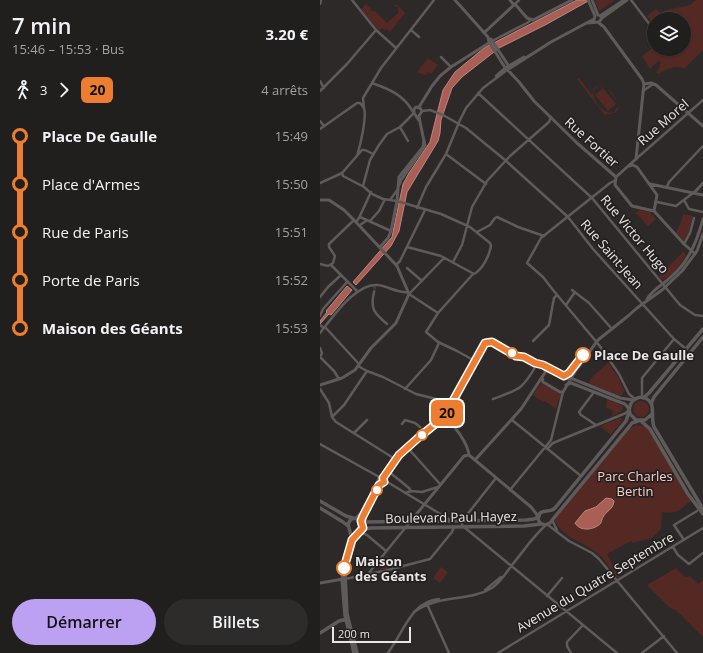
<!DOCTYPE html>
<html lang="fr">
<meta charset="utf-8">
<style>
:root{--surface:#211f1e;--page:#2d2c2b;--text:#f1f3f6;--muted:#a2a2a4;--line:#3e3d3c;--accent:#bca0f2}
body{margin:0;font-family:"Open Sans",sans-serif;background:var(--page);color:var(--text);height:100vh;display:flex;flex-direction:column;font-size:15px;white-space:nowrap}
*{box-sizing:border-box;margin:0}
p{font-size:13px;color:var(--muted)}
.icon{flex:none;width:22px;height:22px;fill:none;stroke:currentColor;stroke-width:2;stroke-linecap:round;stroke-linejoin:round}
.map{position:relative;flex:1;overflow:hidden}
.details{display:flex;flex-direction:column;background:var(--surface);width:320px}
.details>*{flex:none}
.badge{padding:0 8px;border-radius:6px;font-size:14px;line-height:26px}
.buttons{position:absolute;left:327px;top:12px;display:grid;gap:8px}
.buttons a{display:grid;place-items:center;width:44px;height:44px;border-radius:50%;background:var(--surface);box-shadow:0 1px 3px #0004,0 0 0 1px var(--line);font-size:20px}
.scale{position:absolute;left:12px;bottom:10px;width:79px;box-sizing:border-box;padding-left:4px;border:2px solid #e7e5e5;border-top:0;font-size:11px;line-height:14px;white-space:nowrap;color:#e7e5e5;-webkit-text-stroke:3px #231f1f;paint-order:stroke}
.map>.badge{position:absolute;translate:-50% -50%;box-shadow:0 0 0 2px #fff}
.legs{display:flex;align-items:center;gap:6px;height:44px;padding:0 12px;font-size:13px}
.legs p{margin-inline-start:auto}
.head{display:flex;align-items:center;justify-content:space-between;height:68px;padding:0 12px}
h1{font-size:22px;font-weight:600;line-height:30px}
.button{display:flex;gap:8px;margin-top:auto;padding:8px 12px}
.button a{flex:1;height:46px;border-radius:24px;background:var(--accent);color:#111;font-size:16px;font-weight:600;line-height:46px;text-align:center}
.button a+a{background:var(--page);color:var(--text)}
ul{padding:0 12px;list-style:none}
li{display:flex;align-items:center;gap:14px;height:48px;font-size:15px}
li i{display:grid;place-items:center;width:6px;height:100%;margin:0 5px;background:currentColor}
li i::after{content:'';width:10px;height:10px;margin:-5px;border:3px solid;border-radius:50%;background:var(--surface)}
li p{margin-inline-start:auto}
li:first-child i{background:linear-gradient(#0000 50%,currentColor 0)}
li:last-child i{background:linear-gradient(currentColor 50%,#0000 0)}
main{display:flex;flex:1;min-height:0}
.map>svg:first-child{display:block}
</style>
<main>
<section class="details">
<div class="head"><div><h1>7 min</h1><p>15:46 – 15:53 · Bus</p></div><b>3.20 €</b></div>
<div class="legs"><svg class="icon" aria-label="walk" viewBox="0 0 24 24"><circle cx="13" cy="4" r="2"/><path d="M13 8l-2 6 4 7M11 14l-3 7M7 12l3-4h3l4 4"/></svg>3<svg class="icon" aria-label="forward" viewBox="0 0 24 24"><path d="M9 5l7 7-7 7"/></svg><b class="badge" style="background:#ed7d31;color:#111">20</b><p>4 arrêts</p></div>
<ul>
<li><i style="color:#ed7d31"></i><b>Place De Gaulle</b><p>15:49</p></li>
<li><i style="color:#ed7d31"></i><span>Place d'Armes</span><p>15:50</p></li>
<li><i style="color:#ed7d31"></i><span>Rue de Paris</span><p>15:51</p></li>
<li><i style="color:#ed7d31"></i><span>Porte de Paris</span><p>15:52</p></li>
<li><i style="color:#ed7d31"></i><b>Maison des Géants</b><p>15:53</p></li>
</ul>
<div class="button"><a>Démarrer</a><a>Billets</a></div>
</section>
<div class="map">
<svg width="383" height="653" viewBox="0 0 383 653">
<rect width="100%" height="100%" fill="#2c2928"/>
<path fill="#542923" fill-rule="evenodd" d="M276,0H295L279,11L275,1Z
M376,0H383V50L364,69C354,64 347,70 338,74L336,73L340,66V61H338L330,69L322,56L334,47V49H364V19H334V25L327,16L336,9L340,13L343,11L370,5Z
M46,4L51,9L50,10L51,11H55L67,23L78,13V7L74,6L76,4L85,13L70,32L66,29L65,31L62,28L59,31L41,9Z
M108,58L118,65L111,74L108,72L105,75L97,72Z
M259,78L272,95C276,70 305,101 297,111C293,115 288,113 285,115L257,79ZM278,86L286,87L297,101L298,106L294,112C284,116 273,101 273,91Z
M283,88L296,104L288,111L275,95Z
M319,210L330,212L336,219L328,226L316,213Z
M363,214L373,216L367,237L364,241L356,233L361,222Z
M364,251L366,256C360,264 352,277 342,280L339,276Z
M288,363L298,377L304,390L303,394L300,396L269,384L270,379Z
M221,383L241,394L236,409L225,401L223,402L213,395Z
M287,399L303,406L302,411L291,417L293,413L292,410L286,408Z
M313 409a8 8 0 1 1 16 0a8 8 0 1 1-16 0Z
M300,418L303,420L291,435L280,426Z
M316,425L325,426L329,430L371,501C358,510 360,514 342,512L341,529L332,538L313,543L311,541L287,554L299,577L297,578C291,570 285,559 277,553C262,540 246,541 234,520L310,428Z
M66,556H68L78,564V565L69,567L68,569H61L58,566L59,562L60,563Z
M121,567L128,572L120,583L113,578Z
M356,568L365,577L370,576L378,584L383,580V637L356,610L350,608L327,585Z"/>
<path fill="#a95f55" stroke="#bc8780" d="M257,0H270L227,24L179,48L142,77L132,88L121,120L120,133L118,141L87,192L79,231L71,246L36,285L33,282L72,237L83,184L89,173L110,142L123,90L135,72L164,48Z
M27,286L32,290L11,315L9,314L0,324V321L7,312L6,311Z
M286,498L292,499L294,501C293,510 287,510 283,517C283,517 281,522 281,523C275,530 260,532 255,523L265,511L276,507Z"/>
<g fill="none" stroke-linecap="round" stroke-linejoin="round">
<path stroke="#484544" stroke-width="2.5" stroke-dasharray="2.5 1" stroke-linecap="butt" d="M54,292L55,287"/>
<path stroke="#5f5b5b" stroke-width="2.5" d="M32,0L56,30L76,48
M311,0L334,30
M0,4L1,0
M195,4L199,0
M91,30L99,37
M172,41L207,23L211,20
M121,57L131,67
M176,76L185,68
M0,81L4,88
M52,83C69,89 84,95 93,112
M0,91L27,64L56,30
M323,91L333,84
M158,93L272,198L360,305L375,315L383,316
M44,108L43,98L61,68L114,0
M102,111L110,110L123,115L146,128L185,160L248,217L273,249L354,339L366,349
M0,121L4,126
M80,127L88,141
M0,129L37,103H40C41,104 43,107 44,108C47,118 40,146 37,156
M126,154L166,184
M316,159L383,100
M22,173L23,176L44,187L52,194L63,199L77,201L121,214L150,227L170,243L171,246C169,256 163,269 154,274L121,256L87,247
M294,181L290,183L221,238L207,263L223,277L233,290L279,345L299,374L309,394L315,399
M0,183L22,173L42,150H45L53,154
M43,186L50,160L59,145L67,134L80,127L94,113
M347,187L349,182L383,146
M70,200L78,189
M364,200L369,209L383,212
M337,202L356,206L373,193
M97,208L106,187L126,154L140,120L146,108L163,88L187,70
M40,217L71,231
M50,221L59,211L65,199
M36,222L39,218L51,192
M40,225L46,221
M157,232L170,225L175,218L177,217L198,227L224,236
M364,244L370,233L374,218
M133,262L142,245L152,207L167,181L190,156L229,122L231,117
M0,264L8,266L13,263L15,256L9,247V244L34,220
M11,265L38,292
M76,265L80,261L105,210
M87,268L102,281
M153,274L118,313L106,332L118,342L137,351L155,361
M252,290L269,303L292,329
M54,292C50,309 54,313 67,324
M0,297L8,287L21,275
M246,305L255,292
M118,313L89,294L124,258
M0,316L3,309L27,282
M0,325L4,328
M5,327L39,364
M0,333C13,317 35,283 58,285C67,286 80,294 88,292
M213,341L229,325L234,298L237,295
M0,348L2,353L0,357
M0,357L14,371L19,379
M38,366L47,371L63,377L96,394L132,403
M0,389L9,403L12,417
M85,389L111,360L119,343
M274,392L259,412L261,415L276,425
M322,397V378L354,339
M173,399C200,389 202,390 217,364
M111,412H115L123,418
M125,416L164,345L166,342H172L196,356L204,357L224,368L225,371
M12,417L16,422L75,459
M12,417L24,405L47,371
M192,420L261,476
M82,424L85,420L95,423L100,427
M102,429L105,432
M34,433L47,420
M0,444L61,478
M87,447L120,484
M227,449L233,443L306,413L309,410
M68,471L89,488L91,491
M64,480L132,521
M190,490L231,440L243,392
M85,493L91,491L102,492L118,487
M232,520L237,530
M228,525L249,541L272,553L279,559L357,653
M142,527V521L176,478
M144,527L297,653
M40,532L47,535L66,551
M364,540L354,525L377,511
M353,547L358,555L369,564L383,553
M48,574L90,522
M25,579L68,570L110,559L132,532L134,527
M165,590L181,577
M227,596L242,578
M107,604L129,653
M94,612C119,594 149,602 172,588C181,582 186,573 192,565C203,552 213,536 226,525
M68,653C71,648 74,644 77,639C87,622 96,601 119,599
M178,653L383,528
M251,653L247,646V642L263,625
M322,653L344,636"/>
<path stroke="#5f5b5b" stroke-width="3" d="M135,0L168,37L169,42L184,66L199,82L214,101L257,143L296,177
M190,0L194,5
M268,0L275,16L274,20
M272,0L278,15
M280,16L304,0
M268,23L279,22L282,18L307,0
M279,23L284,27L322,79L324,84L316,159L296,177L295,185L312,206L334,211
M163,32L166,31L195,4L207,18L213,20L252,0
M171,39L190,68
M187,67L204,57
M187,70L231,42L274,19
M324,84L331,83L336,85L383,126
M99,107L112,86L120,76L131,67L172,41
M309,166L313,165L317,167L337,195L334,211
M330,184L383,195
M79,185L81,180L105,146L100,122L99,116L102,111L100,108L96,107L94,109V113L100,122
M374,193L383,183
M0,200H9L24,210L34,220L77,266L89,294L76,323L51,348L35,370L22,378L0,385
M334,211L364,244L373,252
M60,247L68,238L71,231L77,201L79,177L103,147L104,140
M327,299C333,289 344,284 352,276C369,261 377,241 383,219
M222,377L223,382L240,392H243L256,370L278,340L308,316L317,308L342,290L362,271L377,251L383,234
M246,385L251,383L297,401L305,404L309,409
M149,455L211,507L218,516
M155,460L201,409L226,371H230L244,378L253,379L300,398L313,400
M58 481a3 3 0 1 1 6 0a3 3 0 1 1-6 0Z
M63,478C73,462 83,450 98,438C107,430 119,425 125,416C133,424 148,443 149,455
M36,518L42,512L58,482
M41,521C45,507 57,498 62,484
M90,522L144,456L149,455
M0,583L23,579"/>
<path stroke="#5f5b5b" stroke-width="3.5" d="M323,398L329,393L383,329
M331,404L334,397L383,337
M309,412L306,421L235,508C230,513 225,509 220,513L218,519L220,523L225,525L230,523L233,519L308,428L312,423L318,421
M332,414L325,420H316L310,414C306,401 322,390 331,403C334,408 331,419 334,427L383,509
M321,421L330,429L368,494L383,514
M0,501L26,516L33,518
M0,508L23,522L28,526
M42,522L206,520L214,519L218,517
M42,530L50,528L204,526L221,524
M31,543C35,533 45,532 42,522L37,518L31,519L28,524L31,536V543L22,579L25,615L34,653
M25,573L27,614L37,653
M0,633L19,621L27,619"/>
</g>
<g fill="none" stroke-linecap="round" stroke-linejoin="round">
<g stroke="#fff" stroke-width="9">
<path id="line-1" d="M24,568L32,540L43,528L41,521L43,516L59,485L64,482L63,478L79,455L98,438L124,417L165,343L172,342L196,356L204,357L215,363L223,365L244,376L249,373L263,355"/>
</g>
<use href="#line-1" stroke="#ed7d31" stroke-width="6"/>
</g>
<g fill="#fff" stroke="#ed7d31" stroke-width="2">
<circle cx="192" cy="353" r="5"/>
<circle cx="263" cy="355" r="7"/>
<circle cx="102" cy="435" r="5"/>
<circle cx="57" cy="490" r="5"/>
<circle cx="24" cy="568" r="7"/>
</g>
<g text-anchor="middle" stroke-width="3.5" stroke-linejoin="round" paint-order="stroke">
<g font-size="13" fill="#e7e5e5" stroke="#231f1f">
<text transform="translate(343 122) rotate(-41)" y="5">Rue Morel</text>
<text transform="translate(272 142) rotate(42)" y="5">Rue Fortier</text>
<text transform="translate(315 234) rotate(50)" y="5">Rue Victor Hugo</text>
<text transform="translate(292 254) rotate(49)" y="5">Rue Saint-Jean</text>
<text transform="translate(131 517) rotate(-1)" y="5">Boulevard Paul Hayez</text>
<text transform="translate(275 582) rotate(-31)" y="5">Avenue du Quatre Septembre</text>
</g>
<g font-size="13" font-weight="bold" fill="#e7e5e5" stroke="#231f1f" text-anchor="start">
<text x="274" y="360">Place De Gaulle</text>
<text x="35" y="566">Maison<tspan x="35" dy="15">des Géants</tspan></text>
</g>
<g font-size="13" fill="#f9cdc6" stroke="#231f1f">
<text x="315" y="481">Parc Charles<tspan x="315" dy="15">Bertin</tspan></text>
</g>
</g>
</svg>
<div class="buttons">
<a><svg class="icon" aria-label="layers" viewBox="0 0 24 24"><path d="M12 4l9 5-9 5-9-5zM3 14l9 5 9-5"/></svg></a>
</div>
<div class="scale">200 m</div>
<b class="badge" style="left:127px;top:413px;background:#ed7d31;color:#111">20</b>
</div>
</main>
